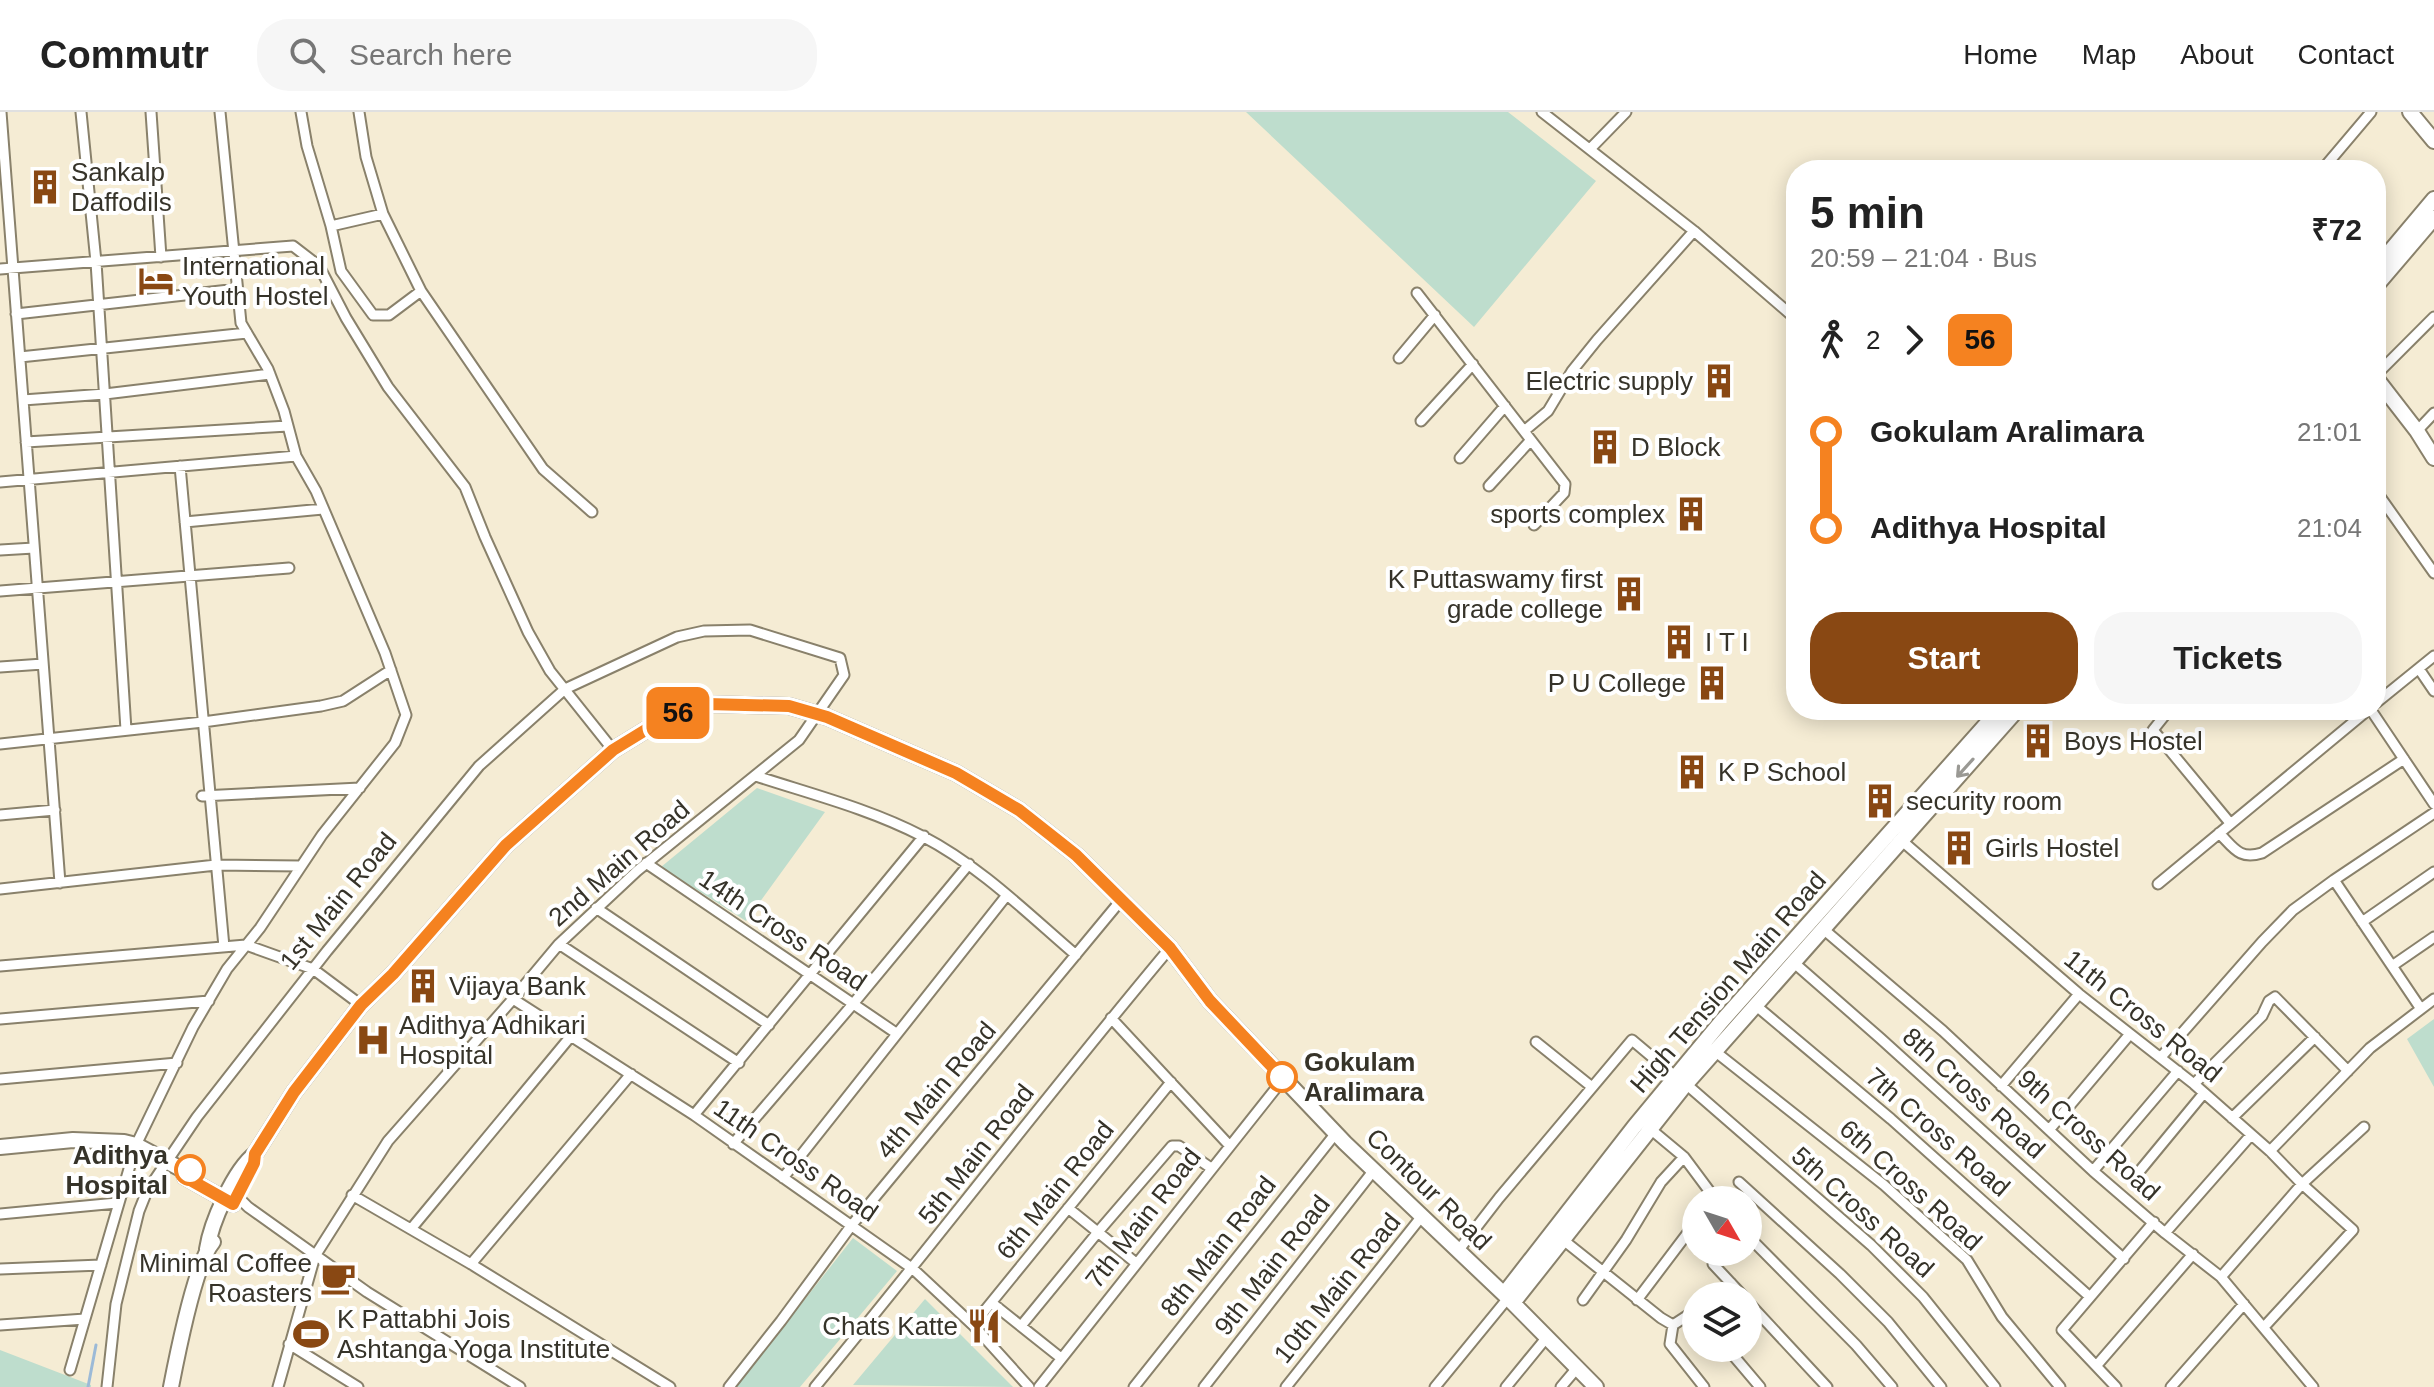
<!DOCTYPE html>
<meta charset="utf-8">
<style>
:root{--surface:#fff;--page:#f6f6f6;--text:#222;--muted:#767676;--line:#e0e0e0;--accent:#894813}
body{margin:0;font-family:Arial,sans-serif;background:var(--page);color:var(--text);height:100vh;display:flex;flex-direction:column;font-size:30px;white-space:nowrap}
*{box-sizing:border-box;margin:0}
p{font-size:26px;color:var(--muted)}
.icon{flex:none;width:44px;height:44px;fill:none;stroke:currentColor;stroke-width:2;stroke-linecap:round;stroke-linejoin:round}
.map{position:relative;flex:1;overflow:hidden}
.sheet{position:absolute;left:1786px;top:48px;width:600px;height:560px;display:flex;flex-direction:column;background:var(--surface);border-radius:32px;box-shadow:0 4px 20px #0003}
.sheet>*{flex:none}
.badge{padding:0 16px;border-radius:12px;font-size:28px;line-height:52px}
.needle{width:52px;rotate:129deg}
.tools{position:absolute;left:1682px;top:1074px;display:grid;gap:16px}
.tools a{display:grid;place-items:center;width:80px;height:80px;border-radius:50%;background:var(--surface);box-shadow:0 4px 20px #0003;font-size:40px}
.map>.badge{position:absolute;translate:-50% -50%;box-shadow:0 0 0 4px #fff}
.legs{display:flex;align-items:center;gap:12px;height:88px;padding:0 24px;font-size:26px}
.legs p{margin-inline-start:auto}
.overview{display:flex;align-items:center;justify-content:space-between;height:136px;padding:0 24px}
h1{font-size:44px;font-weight:700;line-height:60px}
.action{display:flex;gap:16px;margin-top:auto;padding:16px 24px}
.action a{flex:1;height:92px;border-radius:32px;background:var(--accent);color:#fff;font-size:32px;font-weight:700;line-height:92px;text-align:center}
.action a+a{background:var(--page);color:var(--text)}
ul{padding:0 24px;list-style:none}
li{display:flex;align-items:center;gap:28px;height:96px;font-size:30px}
li i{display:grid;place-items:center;width:12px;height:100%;margin:0 10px;background:currentColor}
li i::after{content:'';width:20px;height:20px;margin:-10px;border:6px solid;border-radius:50%;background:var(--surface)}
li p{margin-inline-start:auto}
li:first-child i{background:linear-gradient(#0000 50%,currentColor 0)}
li:last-child i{background:linear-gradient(currentColor 50%,#0000 0)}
header{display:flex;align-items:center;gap:48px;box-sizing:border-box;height:112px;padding:0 40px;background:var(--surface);border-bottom:2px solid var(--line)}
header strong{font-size:38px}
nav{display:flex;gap:44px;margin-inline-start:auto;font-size:28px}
.search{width:560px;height:72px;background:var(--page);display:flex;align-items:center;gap:20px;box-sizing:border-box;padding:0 28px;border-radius:32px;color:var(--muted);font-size:30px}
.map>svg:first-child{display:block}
</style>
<header>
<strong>Commutr</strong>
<div class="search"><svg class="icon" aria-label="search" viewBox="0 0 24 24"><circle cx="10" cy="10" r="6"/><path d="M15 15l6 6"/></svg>Search here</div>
<nav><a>Home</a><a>Map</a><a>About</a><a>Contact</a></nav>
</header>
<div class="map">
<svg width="2434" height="1275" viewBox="0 0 2434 1275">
<rect width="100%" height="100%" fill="#f5ecd4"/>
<path fill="#beddcd" d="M1246,0H1508L1596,69L1474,215Z
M757,676L825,700L746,809L661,755Z
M2434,907V975L2407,927Z
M853,1126L897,1159L800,1275H736Z
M925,1187L1013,1275L853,1273Z
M0,1238L91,1273V1275H0Z"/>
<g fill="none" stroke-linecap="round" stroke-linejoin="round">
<path stroke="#9cbad7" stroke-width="3" d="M88,1275L96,1233"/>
<g stroke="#89816b" stroke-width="13">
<path id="street" d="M1,0L60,771
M81,0L96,150L126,618
M151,0L161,145
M301,0L307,34L331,114L341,159L373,203H389L421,179
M359,0L366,45L383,102L421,179L543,357L592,400
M1542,0L1694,119L1796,207
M1590,37L1626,0
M2322,58L2371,0
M331,114L383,102
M0,157L293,134L319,154L346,206L388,275L465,375L485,425L528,520L550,559L613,638
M1417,181L1565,372L1564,381L1534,413
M16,202L238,177
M20,245L247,221
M1399,246L1435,203
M2376,263L2434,205
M23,288L105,282L270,262
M1421,309L1473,252
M1524,319L1548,299L1572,259L1597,228L1694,119
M2417,319L2434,301
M26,330L288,314
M1460,346L1505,294
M180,354L224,835
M0,370L296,344
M1489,374L1531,328
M2376,379L2434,461
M185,410L323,397
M0,438L34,436
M0,479L289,456
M0,555L43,552
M2419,557L2434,579
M2376,591L2434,544
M2169,598L2153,618L2230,711
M2371,598L2434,692
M0,632L203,610L321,594L343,589L391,558
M756,664C811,682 870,697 922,724C980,754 1027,801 1076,843
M202,684L360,676
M0,703L55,698
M2219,721C2234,736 2239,748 2262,741L2404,647
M1901,728L2079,882L2194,972L2270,1039L2302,1072L2353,1118L2264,1215
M646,751L896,921
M2334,768L2421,897
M2158,772L2368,598
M0,777L216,753L301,754
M596,796L769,913
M2362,810L2434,760
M1822,816L1943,919L2093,1059L2165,1121L2221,1165L2313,1275
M559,832L739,951
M1792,849L1880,926L2124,1147
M0,854L246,833L313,857L361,893
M2392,854L2434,825
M513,887L694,1003L913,1157L973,1213L1029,1275
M1754,892L1891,1007L2090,1185
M1111,906L1229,1033
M0,907L209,889
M1536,930L1592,975
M1712,937L1884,1073L1967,1148L2002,1205L2060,1275
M2161,945L2262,830L2293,798L2334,768L2434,701
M0,967L177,951
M1686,972L1871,1133L1923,1185L1995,1275
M2194,972L2262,904L2269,889L2275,885L2348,959
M2001,974L2079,882
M694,1003L924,724
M2232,1006L2315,925
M1648,1015L1684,1045L1716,1088
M2049,1018L2130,922
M733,1032L853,892L969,752
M2270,1039L2370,936L2434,887
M2093,1059L2178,959
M2138,1061L2204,981
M783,1066L1007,783
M1739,1070L1840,1162L1888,1210L1941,1275
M352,1083L471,1152L670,1275
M237,1084L248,1095L367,1180L520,1275
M1068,1096L1136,1151
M0,1102L117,1091
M411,1117L571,924
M2165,1121L2251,1023
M1748,1124L1856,1233L1892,1275
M1562,1127L1661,1206L1673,1213L1696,1198
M1458,1139L1499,1086L1632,928L1676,965
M471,1152L631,962
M1713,1152L1743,1184
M0,1157L101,1153
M2221,1165L2302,1072L2364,1015
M1714,1184L1731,1171
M1583,1188L1626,1128L1661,1070L1684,1045
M1637,1188L1696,1110
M1748,1190L1827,1275
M992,1191L1061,1246
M0,1213L85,1207
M973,1213L1171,970
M1673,1213L1670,1232L1704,1275
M1021,1214L1098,1120L1172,1034H1179L1211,1056
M289,1232L358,1275
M1727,1236L1760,1275
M2097,1253L2193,1142
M70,1258L136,1033L193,915L227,857L260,816L322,723L395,631L406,603L385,541L316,379L296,344L284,299L268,257L241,211L220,0
M107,1275L116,1192L139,1099L147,1079L197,1005L327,839L479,654L565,577L677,525L704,519L750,518L840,546L844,563L799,628L637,759L559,832L513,887L388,1029L315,1144L278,1275
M729,1275L781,1209L851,1114L1122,787
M815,1275C935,1130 1049,980 1170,836
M1039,1275L1284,966
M1134,1275L1336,1021
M1204,1275L1374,1058
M1286,1275L1422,1104
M1435,1275L1508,1186
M1506,1275L1547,1225
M1561,1275L1577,1256
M2116,1275L2062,1218L2154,1110
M2171,1275L2244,1192"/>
</g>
<g stroke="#89816b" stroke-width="18">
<path id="secondary" d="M2410,0L2434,29
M2376,156L2434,87
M2376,174L2434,106
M2376,266L2417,319L2434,346
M0,1035L73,1028L124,1030L136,1033L183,1058L185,1065L233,1092
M207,1137C211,1111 234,1058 255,1042L294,980L361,893L393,862L506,733L613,638L670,603L707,592L789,594L827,605L956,661L1019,698L1076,743L1170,836L1210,889L1345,1031L1508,1186L1596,1275
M1504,1182L1634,1015L1721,910L1999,598
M1513,1191L1686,972L2017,598
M171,1275C177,1244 195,1151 213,1130"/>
</g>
<use href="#street" stroke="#fff" stroke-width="9"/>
<use href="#secondary" stroke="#fff" stroke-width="14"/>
</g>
<defs><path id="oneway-shaft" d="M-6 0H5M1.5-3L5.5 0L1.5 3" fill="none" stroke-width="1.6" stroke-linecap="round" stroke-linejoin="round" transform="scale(2)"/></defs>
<use stroke="#9a9994" href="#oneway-shaft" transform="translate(1965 656) rotate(132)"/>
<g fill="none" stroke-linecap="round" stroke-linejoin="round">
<g stroke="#fff" stroke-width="18">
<path id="line-1" d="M190,1058H183L185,1065L233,1092L254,1051L255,1042L294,980L361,893L393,862L506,733L613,638L670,603L707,592L789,594L827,605L956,661L1019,698L1076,743L1170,836L1210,889L1282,965"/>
</g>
<use href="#line-1" stroke="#f58220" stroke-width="12"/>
</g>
<defs>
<g id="building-bare" transform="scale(2.76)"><path d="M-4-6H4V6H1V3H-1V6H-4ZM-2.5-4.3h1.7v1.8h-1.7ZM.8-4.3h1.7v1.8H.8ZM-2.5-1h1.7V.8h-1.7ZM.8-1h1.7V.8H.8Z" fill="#894813" stroke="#fff" stroke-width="2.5" paint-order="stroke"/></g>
<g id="hotel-bare" transform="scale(2.76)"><path d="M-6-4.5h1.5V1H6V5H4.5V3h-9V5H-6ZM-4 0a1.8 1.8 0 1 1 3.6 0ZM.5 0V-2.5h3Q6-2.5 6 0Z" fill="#894813" stroke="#fff" stroke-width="2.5" paint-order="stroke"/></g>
<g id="hospital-bare" transform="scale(2.76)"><path d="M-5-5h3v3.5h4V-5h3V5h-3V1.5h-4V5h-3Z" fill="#894813" stroke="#fff" stroke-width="2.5" paint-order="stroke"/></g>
<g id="cafe-bare" transform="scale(2.76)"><path d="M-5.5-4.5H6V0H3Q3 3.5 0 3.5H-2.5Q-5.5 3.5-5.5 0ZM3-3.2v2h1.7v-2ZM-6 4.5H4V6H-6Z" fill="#894813" stroke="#fff" stroke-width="2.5" paint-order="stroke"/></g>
<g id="restaurant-bare" transform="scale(2.76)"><path d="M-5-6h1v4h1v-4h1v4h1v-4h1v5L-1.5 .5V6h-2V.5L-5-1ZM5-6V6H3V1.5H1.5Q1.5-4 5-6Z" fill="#894813" stroke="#fff" stroke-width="2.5" paint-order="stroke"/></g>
<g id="stadium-bare" transform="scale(2.76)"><path d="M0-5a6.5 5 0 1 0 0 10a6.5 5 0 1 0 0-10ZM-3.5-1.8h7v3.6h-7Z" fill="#894813" stroke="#fff" stroke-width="2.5" paint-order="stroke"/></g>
</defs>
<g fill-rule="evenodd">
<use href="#building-bare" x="45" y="75"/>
<use href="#hotel-bare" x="156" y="169"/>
<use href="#building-bare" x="1719" y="269"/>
<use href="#building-bare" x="1605" y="335"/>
<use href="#building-bare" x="1691" y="402"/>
<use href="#building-bare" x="1629" y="482"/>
<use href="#building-bare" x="1679" y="530"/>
<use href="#building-bare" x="1712" y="571"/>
<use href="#building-bare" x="2038" y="629"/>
<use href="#building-bare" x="1692" y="660"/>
<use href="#building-bare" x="1880" y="689"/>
<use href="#building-bare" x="1959" y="736"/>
<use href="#building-bare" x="423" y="874"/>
<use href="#hospital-bare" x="373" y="928"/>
<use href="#cafe-bare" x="338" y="1166"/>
<use href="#restaurant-bare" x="984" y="1214"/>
<use href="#stadium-bare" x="311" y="1222"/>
</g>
<g fill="#fff" stroke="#f58220" stroke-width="4">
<circle cx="1282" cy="965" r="14"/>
<circle cx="190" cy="1058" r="14"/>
</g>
<g text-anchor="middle" stroke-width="8" stroke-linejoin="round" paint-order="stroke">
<g font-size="26" fill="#363329" stroke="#fff" text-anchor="start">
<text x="71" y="69">Sankalp<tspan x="71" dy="30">Daffodils</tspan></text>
<text x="182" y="163">International<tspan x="182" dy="30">Youth Hostel</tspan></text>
<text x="1693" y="278" text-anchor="end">Electric supply</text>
<text x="1631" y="344">D Block</text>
<text x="1665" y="411" text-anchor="end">sports complex</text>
<text x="1603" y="476" text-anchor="end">K Puttaswamy first<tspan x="1603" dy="30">grade college</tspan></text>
<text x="1705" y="539">I T I</text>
<text x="1686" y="580" text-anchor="end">P U College</text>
<text x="2064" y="638">Boys Hostel</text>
<text x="1718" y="669">K P School</text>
<text x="1906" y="698">security room</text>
<text x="1985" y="745">Girls Hostel</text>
<text x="449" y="883">Vijaya Bank</text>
<text x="399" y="922">Adithya Adhikari<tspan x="399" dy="30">Hospital</tspan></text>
<text x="312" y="1160" text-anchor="end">Minimal Coffee<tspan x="312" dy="30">Roasters</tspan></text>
<text x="337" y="1216">K Pattabhi Jois<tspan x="337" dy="30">Ashtanga Yoga Institute</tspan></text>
<text x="958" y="1223" text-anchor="end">Chats Katte</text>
</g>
<g font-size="26" fill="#363329" stroke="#fff">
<text transform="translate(619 751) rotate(-41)" y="9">2nd Main Road</text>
<text transform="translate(338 789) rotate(-51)" y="9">1st Main Road</text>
<text transform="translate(783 818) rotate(34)" y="9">14th Cross Road</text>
<text transform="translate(1728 870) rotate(-49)" y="9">High Tension Main Road</text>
<text transform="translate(2143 904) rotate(39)" y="9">11th Cross Road</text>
<text transform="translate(936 978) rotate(-50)" y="9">4th Main Road</text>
<text transform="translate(1974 981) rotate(42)" y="9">8th Cross Road</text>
<text transform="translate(1938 1020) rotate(41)" y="9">7th Cross Road</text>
<text transform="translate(2089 1023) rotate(42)" y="9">9th Cross Road</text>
<text transform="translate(976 1042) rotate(-52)" y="9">5th Main Road</text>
<text transform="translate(796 1048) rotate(35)" y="9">11th Cross Road</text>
<text transform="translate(1911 1073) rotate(42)" y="9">6th Cross Road</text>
<text transform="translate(1429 1077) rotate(44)" y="9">Contour Road</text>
<text transform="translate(1055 1078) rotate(-51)" y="9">6th Main Road</text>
<text transform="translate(1863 1100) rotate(42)" y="9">5th Cross Road</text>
<text transform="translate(1143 1106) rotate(-52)" y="9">7th Main Road</text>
<text transform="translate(1218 1134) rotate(-52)" y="9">8th Main Road</text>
<text transform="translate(1272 1153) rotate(-52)" y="9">9th Main Road</text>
<text transform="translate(1337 1176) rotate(-51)" y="9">10th Main Road</text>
</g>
<g font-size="26" font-weight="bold" fill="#363329" stroke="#fff" text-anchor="start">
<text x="1304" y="959">Gokulam<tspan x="1304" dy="30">Aralimara</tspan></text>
<text x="168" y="1052" text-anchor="end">Adithya<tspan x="168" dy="30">Hospital</tspan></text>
</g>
</g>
</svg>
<div class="tools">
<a><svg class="needle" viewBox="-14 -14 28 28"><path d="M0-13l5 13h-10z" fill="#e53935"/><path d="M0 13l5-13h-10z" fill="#767676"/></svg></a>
<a><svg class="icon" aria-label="layers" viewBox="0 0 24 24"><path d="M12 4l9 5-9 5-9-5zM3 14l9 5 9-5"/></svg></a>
</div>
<b class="badge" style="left:678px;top:601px;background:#f58220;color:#111">56</b>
<section class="sheet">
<div class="overview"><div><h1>5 min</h1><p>20:59 – 21:04 · Bus</p></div><b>₹72</b></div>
<div class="legs"><svg class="icon" aria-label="walk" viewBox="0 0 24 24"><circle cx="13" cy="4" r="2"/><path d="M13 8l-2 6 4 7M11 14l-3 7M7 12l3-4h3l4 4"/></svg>2<svg class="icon" aria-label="forward" viewBox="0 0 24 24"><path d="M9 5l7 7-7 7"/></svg><b class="badge" style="background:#f58220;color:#111">56</b></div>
<ul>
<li><i style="color:#f58220"></i><b>Gokulam Aralimara</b><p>21:01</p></li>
<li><i style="color:#f58220"></i><b>Adithya Hospital</b><p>21:04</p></li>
</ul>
<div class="action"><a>Start</a><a>Tickets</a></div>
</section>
</div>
